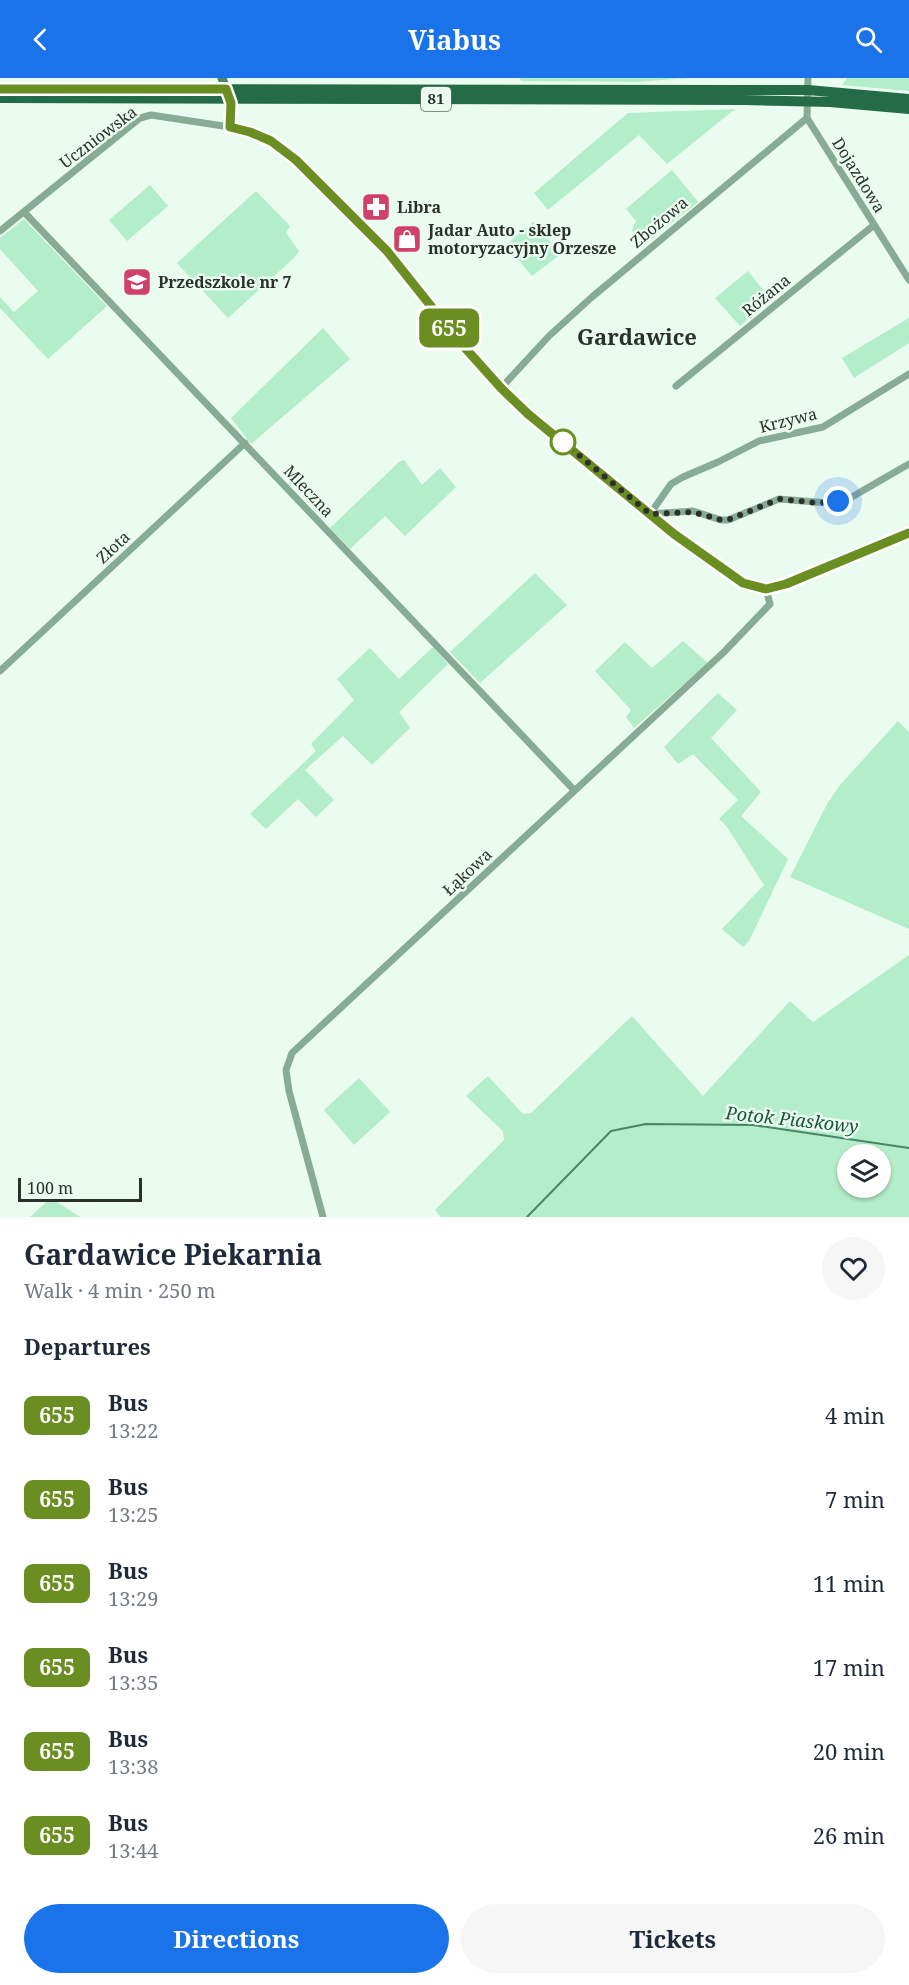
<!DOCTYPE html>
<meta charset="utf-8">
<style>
:root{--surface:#fff;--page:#f6f6f7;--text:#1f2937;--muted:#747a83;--accent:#1a73e8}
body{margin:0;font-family:"Noto Serif",serif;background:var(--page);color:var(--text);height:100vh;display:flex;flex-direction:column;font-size:22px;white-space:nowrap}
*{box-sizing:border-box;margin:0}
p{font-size:20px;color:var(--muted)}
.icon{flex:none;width:33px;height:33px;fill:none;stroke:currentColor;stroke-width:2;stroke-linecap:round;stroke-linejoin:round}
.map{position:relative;height:1139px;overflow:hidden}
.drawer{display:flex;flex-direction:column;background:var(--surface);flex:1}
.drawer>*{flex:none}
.badge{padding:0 12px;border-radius:9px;font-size:21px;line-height:39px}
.tools{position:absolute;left:837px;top:1066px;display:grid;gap:12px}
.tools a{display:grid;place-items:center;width:54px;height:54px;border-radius:50%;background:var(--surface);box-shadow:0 2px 4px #0004;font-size:30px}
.scale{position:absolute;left:18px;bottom:15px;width:124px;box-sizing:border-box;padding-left:6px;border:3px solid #2a302c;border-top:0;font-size:16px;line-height:21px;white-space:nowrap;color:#2a302c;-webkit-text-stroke:4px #eafbf0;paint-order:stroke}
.you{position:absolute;width:30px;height:30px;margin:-15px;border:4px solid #fff;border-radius:50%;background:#1a73e8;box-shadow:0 0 0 9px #1a73e833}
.map>.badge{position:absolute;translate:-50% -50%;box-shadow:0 0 0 3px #fff}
h2{padding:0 24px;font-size:22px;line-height:54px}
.round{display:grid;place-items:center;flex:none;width:63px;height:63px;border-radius:32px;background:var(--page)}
.head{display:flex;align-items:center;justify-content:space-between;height:102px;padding:0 24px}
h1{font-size:28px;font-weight:700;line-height:45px}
.action{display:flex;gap:12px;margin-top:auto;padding:12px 24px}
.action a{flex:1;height:69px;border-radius:36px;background:var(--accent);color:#fff;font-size:24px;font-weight:700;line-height:69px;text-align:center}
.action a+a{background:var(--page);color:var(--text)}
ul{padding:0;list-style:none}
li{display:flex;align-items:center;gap:18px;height:84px;padding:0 24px}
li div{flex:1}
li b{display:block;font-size:22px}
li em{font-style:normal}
li .badge{min-width:66px;font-weight:700;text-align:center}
header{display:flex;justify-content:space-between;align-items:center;height:78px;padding:0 24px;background:var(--accent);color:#fff;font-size:27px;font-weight:700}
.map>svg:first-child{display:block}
</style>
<header><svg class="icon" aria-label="back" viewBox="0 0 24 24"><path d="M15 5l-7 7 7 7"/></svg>Viabus<svg class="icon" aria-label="search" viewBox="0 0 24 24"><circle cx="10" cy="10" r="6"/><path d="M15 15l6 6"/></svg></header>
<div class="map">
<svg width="909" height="1139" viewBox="0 0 909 1139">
<rect width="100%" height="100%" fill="#eafbf0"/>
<path fill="#b4edca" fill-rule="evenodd" d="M520,0H688L637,4L521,3Z
M847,0H909V13L842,7Z
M735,31L667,86L639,57L548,132L534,115L628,35Z
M672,92L698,124L640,170L632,152L636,143L626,131Z
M150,107L168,128L127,163L109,142Z
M256,113L290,148L286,155L299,173L294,180L228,240L177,185Z
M24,141L107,228L48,281L0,230V219L14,234L38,213L0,171V160Z
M533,144L561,176L532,198L506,167Z
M748,193L771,222L740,248L715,220Z
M909,240V265L854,300L842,280Z
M323,250L350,281L251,366L231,340Z
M404,382L422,407L440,390L456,409L405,458L385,438L350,471L330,450L399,384Z
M535,495L567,527L480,605L450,574Z
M683,563L708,585L634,650L626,639L631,632L595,593L625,564L652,590Z
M433,569L448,586L399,634L410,650L372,687L343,658L305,692L334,722L316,739L298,721L266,751L250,736L316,673L311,666L354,622L337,601L370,570L399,601Z
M718,615L737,632L711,660L761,714L741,738L788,781L749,863L743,869L722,851L764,807L727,749L719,741L738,722L693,676L678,686L664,669Z
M898,643L909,654V851L790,799L827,726L840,707Z
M909,877V1139H441L435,1132L504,1062L503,1053L466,1018L488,998L523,1036L531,1035L632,938L703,1018L790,923L813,944ZM848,1077H880V1110H848Z
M359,1000L390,1034L354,1067L324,1032Z
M51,1120L80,1139H30Z"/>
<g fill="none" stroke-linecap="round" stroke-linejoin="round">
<path stroke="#488563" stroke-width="2" d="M527,1139L611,1053L646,1046L753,1047L909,1070"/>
<path stroke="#88ab95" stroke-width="7" d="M808,0L807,40L909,202
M24,134L574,712
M0,153L140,40L151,37L230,49
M676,308L874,147
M501,310L549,258L592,219L807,40
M650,436L671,406L683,399L718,384L759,363L823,349L909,296
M650,436L693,433L721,442H728L779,421L828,425L850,420L909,386
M0,593L245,365
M323,1139L289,1013L286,992L292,975L724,574L770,526L766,511"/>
<path stroke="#518667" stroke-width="9" d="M222,0L231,25L230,49L250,54L271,63L296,82L331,116L387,173L478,286L528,336L696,474L743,505L766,511L776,509L909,455"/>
<path stroke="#246b47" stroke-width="10" d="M0,11L808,12L909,21
M0,20L744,22L830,24L909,31"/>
</g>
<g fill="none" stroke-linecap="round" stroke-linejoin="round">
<g stroke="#fff" stroke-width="14">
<path id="line" d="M0,11H226L231,25L230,49L250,54L271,63L296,82L387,173L458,262L501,310L528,336L674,456L743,505L766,511L786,506L909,455"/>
</g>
<use href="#line" stroke="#6b8e23" stroke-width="9"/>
<path stroke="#2a302c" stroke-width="6" stroke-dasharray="0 10.8" d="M563,364L650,436L693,434L721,442H728L779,421L818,425L838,423"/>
</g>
<defs>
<g id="pharmacy-square" transform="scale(1.5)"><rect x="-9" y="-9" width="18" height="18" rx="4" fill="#d0416a" stroke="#eafbf0"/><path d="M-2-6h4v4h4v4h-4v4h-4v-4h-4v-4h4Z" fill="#fff"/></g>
<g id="shop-square" transform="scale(1.5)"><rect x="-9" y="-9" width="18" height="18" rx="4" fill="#d0416a" stroke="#eafbf0"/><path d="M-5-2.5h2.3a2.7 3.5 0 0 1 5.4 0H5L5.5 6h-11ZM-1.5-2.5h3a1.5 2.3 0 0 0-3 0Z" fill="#fff"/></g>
<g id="school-square" transform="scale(1.5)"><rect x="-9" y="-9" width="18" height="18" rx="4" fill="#d0416a" stroke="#eafbf0"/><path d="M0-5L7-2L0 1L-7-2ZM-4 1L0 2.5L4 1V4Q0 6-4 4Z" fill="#fff"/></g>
</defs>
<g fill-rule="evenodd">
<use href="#pharmacy-square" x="376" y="129"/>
<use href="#shop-square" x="407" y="161"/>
<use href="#school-square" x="137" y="204"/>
</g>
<circle fill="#fff" stroke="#6b8e23" stroke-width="3" cx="563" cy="364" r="12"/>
<g text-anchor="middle" stroke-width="5" stroke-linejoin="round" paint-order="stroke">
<rect fill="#eafbf0" stroke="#646d67" stroke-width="1.5" x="421" y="9" width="30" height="24" rx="4.5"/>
<g font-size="15" font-weight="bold" fill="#2a302c">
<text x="436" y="26">81</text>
</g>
<g font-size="16" fill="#2a302c" stroke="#eafbf0">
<text transform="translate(98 59) rotate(-37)" y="6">Uczniowska</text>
<text transform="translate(859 97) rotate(58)" y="6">Dojazdowa</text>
<text transform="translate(659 144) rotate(-40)" y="6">Zbożowa</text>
<text transform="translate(766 217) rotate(-39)" y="6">Różana</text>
<text transform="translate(788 342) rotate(-14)" y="6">Krzywa</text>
<text transform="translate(309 413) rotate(47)" y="6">Mleczna</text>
<text transform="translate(113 469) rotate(-43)" y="6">Złota</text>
<text transform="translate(467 794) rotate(-43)" y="6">Łąkowa</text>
</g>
<g font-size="16" font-weight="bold" fill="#2a302c" stroke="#eafbf0" text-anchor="start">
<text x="397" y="135">Libra</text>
<text x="428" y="158">Jadar Auto - sklep<tspan x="428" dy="18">motoryzacyjny Orzesze</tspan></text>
<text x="158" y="210">Przedszkole nr 7</text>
</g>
<g font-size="18" font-style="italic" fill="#165637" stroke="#eafbf0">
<text transform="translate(792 1042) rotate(6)" y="6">Potok Piaskowy</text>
</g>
<g font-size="22" font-weight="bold" fill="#2a302c" stroke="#eafbf0">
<text x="637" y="267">Gardawice</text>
</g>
</g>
</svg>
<div class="tools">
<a><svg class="icon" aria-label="layers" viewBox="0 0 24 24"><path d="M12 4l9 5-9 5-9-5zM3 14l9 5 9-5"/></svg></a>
</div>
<div class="scale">100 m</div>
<div class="you" style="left:838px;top:423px"></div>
<b class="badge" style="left:449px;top:250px;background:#6b8e23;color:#fff">655</b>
</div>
<section class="drawer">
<div class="head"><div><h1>Gardawice Piekarnia</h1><p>Walk · 4 min · 250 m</p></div><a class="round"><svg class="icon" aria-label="heart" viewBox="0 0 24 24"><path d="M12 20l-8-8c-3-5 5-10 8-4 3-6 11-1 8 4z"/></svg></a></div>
<h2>Departures</h2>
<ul>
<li><span class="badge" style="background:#6b8e23;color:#fff">655</span><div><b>Bus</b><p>13:22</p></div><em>4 min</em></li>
<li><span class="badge" style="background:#6b8e23;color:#fff">655</span><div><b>Bus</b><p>13:25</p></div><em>7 min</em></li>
<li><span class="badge" style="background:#6b8e23;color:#fff">655</span><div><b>Bus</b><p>13:29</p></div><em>11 min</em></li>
<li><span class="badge" style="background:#6b8e23;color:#fff">655</span><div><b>Bus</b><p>13:35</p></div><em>17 min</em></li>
<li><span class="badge" style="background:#6b8e23;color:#fff">655</span><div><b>Bus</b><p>13:38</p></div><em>20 min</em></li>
<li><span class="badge" style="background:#6b8e23;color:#fff">655</span><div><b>Bus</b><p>13:44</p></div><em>26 min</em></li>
</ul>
<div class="action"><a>Directions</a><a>Tickets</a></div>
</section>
